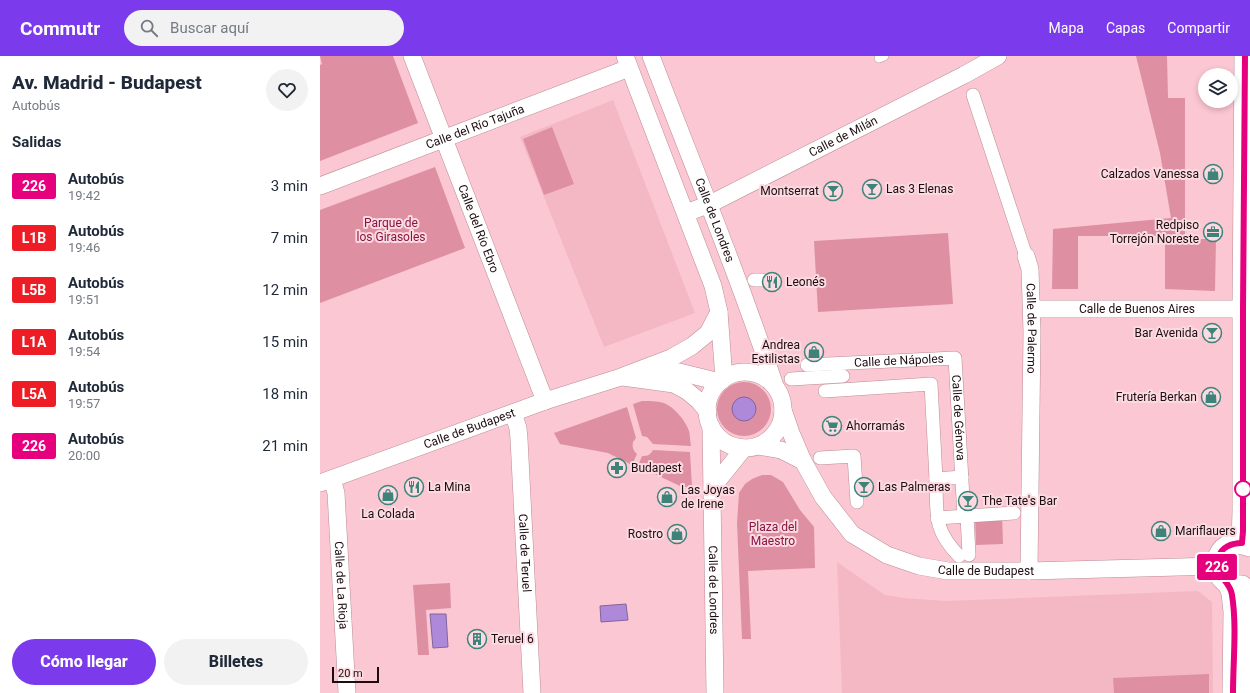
<!DOCTYPE html>
<html lang="es">
<meta charset="utf-8">
<style>
:root{--surface:#fff;--page:#f2f2f3;--text:#1f2937;--muted:#747a83;--accent:#7c3aed}
body{margin:0;font-family:Roboto,sans-serif;background:var(--page);color:var(--text);height:100vh;display:flex;flex-direction:column;font-size:15px;white-space:nowrap}
*{box-sizing:border-box;margin:0}
p{font-size:13px;color:var(--muted)}
.icon{flex:none;width:22px;height:22px;fill:none;stroke:currentColor;stroke-width:2;stroke-linecap:round;stroke-linejoin:round}
.map{position:relative;flex:1;overflow:hidden}
.side{display:flex;flex-direction:column;background:var(--surface);width:320px}
.side>*{flex:none}
.badge{padding:0 8px;border-radius:3px;font-size:14px;line-height:26px}
.controls{position:absolute;left:878px;top:12px;display:grid;gap:8px}
.controls a{display:grid;place-items:center;width:40px;height:40px;border-radius:50%;background:var(--surface);box-shadow:0 2px 6px #0003;font-size:20px}
.scale{position:absolute;left:12px;bottom:10px;width:47px;box-sizing:border-box;padding-left:4px;border:2px solid #1d0c10;border-top:0;font-size:11px;line-height:14px;white-space:nowrap;color:#1d0c10;-webkit-text-stroke:3px #fbdbe1;paint-order:stroke}
.map>.badge{position:absolute;translate:-50% -50%;box-shadow:0 0 0 2px #fff}
h2{padding:0 12px;font-size:15px;line-height:36px}
.round{display:grid;place-items:center;flex:none;width:42px;height:42px;border-radius:21px;background:var(--page)}
.head{display:flex;align-items:center;justify-content:space-between;height:68px;padding:0 12px}
h1{font-size:19px;font-weight:800;line-height:30px}
.primary-button{display:flex;gap:8px;margin-top:auto;padding:8px 12px}
.primary-button a{flex:1;height:46px;border-radius:24px;background:var(--accent);color:#fff;font-size:16px;font-weight:800;line-height:46px;text-align:center}
.primary-button a+a{background:var(--page);color:var(--text)}
ul{padding:0;list-style:none}
li{display:flex;align-items:center;gap:12px;height:52px;padding:0 12px}
li div{flex:1}
li b{display:block;font-size:15px}
li em{font-style:normal}
li .badge{min-width:44px;font-weight:700;text-align:center}
header{display:flex;align-items:center;gap:24px;box-sizing:border-box;height:56px;padding:0 20px;background:var(--accent);color:#fff}
header strong{font-size:19px}
nav{display:flex;gap:22px;margin-inline-start:auto;font-size:14px}
.search{width:280px;height:36px;background:var(--page);display:flex;align-items:center;gap:10px;box-sizing:border-box;padding:0 14px;border-radius:22px;color:var(--muted);font-size:15px}
main{display:flex;flex:1;min-height:0}
.map>svg:first-child{display:block}
</style>
<header>
<strong>Commutr</strong>
<div class="search"><svg class="icon" aria-label="search" viewBox="0 0 24 24"><circle cx="10" cy="10" r="6"/><path d="M15 15l6 6"/></svg>Buscar aquí</div>
<nav><a>Mapa</a><a>Capas</a><a>Compartir</a></nav>
</header>
<main>
<section class="side">
<div class="head"><div><h1>Av. Madrid - Budapest</h1><p>Autobús</p></div><a class="round"><svg class="icon" aria-label="heart" viewBox="0 0 24 24"><path d="M12 20l-8-8c-3-5 5-10 8-4 3-6 11-1 8 4z"/></svg></a></div>
<h2>Salidas</h2>
<ul>
<li><span class="badge" style="background:#e6007e;color:#fff">226</span><div><b>Autobús</b><p>19:42</p></div><em>3 min</em></li>
<li><span class="badge" style="background:#ee1c25;color:#fff">L1B</span><div><b>Autobús</b><p>19:46</p></div><em>7 min</em></li>
<li><span class="badge" style="background:#ee1c25;color:#fff">L5B</span><div><b>Autobús</b><p>19:51</p></div><em>12 min</em></li>
<li><span class="badge" style="background:#ee1c25;color:#fff">L1A</span><div><b>Autobús</b><p>19:54</p></div><em>15 min</em></li>
<li><span class="badge" style="background:#ee1c25;color:#fff">L5A</span><div><b>Autobús</b><p>19:57</p></div><em>18 min</em></li>
<li><span class="badge" style="background:#e6007e;color:#fff">226</span><div><b>Autobús</b><p>20:00</p></div><em>21 min</em></li>
</ul>
<div class="primary-button"><a>Cómo llegar</a><a>Billetes</a></div>
</section>
<div class="map">
<svg width="930" height="637" viewBox="0 0 930 637">
<rect width="100%" height="100%" fill="#fbc7d2"/>
<path fill="#f4b8c5" d="M293,44L375,257L284,291L200,81Z
M517,506L565,539L584,542L626,545L878,535L892,546L893,637H522Z"/>
<path fill="#de8fa2" d="M0,0H73L98,67L0,105V9L2,8Z
M816,0H847L848,42H865V183H896L895,235L845,233V180H758V233H732L733,173L851,162L840,97Z
M232,71L254,128L224,139L203,83Z
M115,111L145,192L0,247V154Z
M628,177L633,248L498,256L494,185Z
M397 353a27 27 0 1 1 54 0a27 27 0 1 1-54 0Z
M322,345C329,345 337,345 344,347C354,351 365,364 369,375C370,379 370,385 371,390L333,388L327,381L322,380L313,348Z
M307,351L316,382L313,386C312,392 313,394 317,398L312,409L288,397L240,388L234,377Z
M333,394L370,396L372,431H362L318,410L322,400C328,400 330,399 333,394Z
M442,419H451L463,426L480,454L494,471L495,512L428,515L431,583H422L417,467L419,437L425,428L432,423Z
M682,458L683,488L656,489L655,459Z
M130,527L131,552L106,554L109,599H98L93,529Z
M889,618V637H794L793,622Z"/>
<path fill="#ae89da" stroke="#82649d" d="M412 353a12 12 0 1 1 24 0a12 12 0 1 1-24 0Z
M306,548L308,564L281,566L280,550Z
M110,558H126L128,591L113,592Z"/>
<g fill="none" stroke-linecap="round" stroke-linejoin="round">
<g stroke="#bc8c96" stroke-width="10">
<path id="service" d="M559,2L564,0"/>
</g>
<g stroke="#bc8c96" stroke-width="14">
<g id="pedestrian">
<path d="M653,39L706,200"/>
<path d="M434,224H442"/>
<path id="s1" d="M487,309L635,302L644,460"/>
<path d="M471,323L523,320"/>
<path d="M505,335L611,328L616,423"/>
<path d="M500,402L534,400L537,446"/>
<path d="M647,460L694,457"/>
<path d="M617,462L647,460L649,499"/>
<path d="M639,500C613,473 617,459 616,423L642,421"/>
</g>
</g>
<g stroke="#bc8c96" stroke-width="18">
<g id="minor">
<path id="s2" d="M92,0L225,345"/>
<path d="M305,0L393,230L399,256L404,323"/>
<path id="s3" d="M331,0C373,110 418,218 455,330"/>
<path id="s4" d="M0,130L309,12"/>
<path id="s5" d="M366,157L390,148L644,19L678,0"/>
<path id="s6" d="M706,200L710,213L712,276L709,515"/>
<path id="s7" d="M712,253H923"/>
<path d="M329,314L359,316L400,326"/>
<circle cx="425" cy="354" r="38"/>
<path d="M303,321L354,328L367,335L379,345L388,356"/>
<path id="s8" d="M463,354L471,377L483,405L503,441L532,478L567,499L599,510L628,515H709L897,510"/>
<path id="s9" d="M193,357L198,372L199,383L212,637"/>
<path id="s10" d="M391,370L395,637"/>
<path d="M438,390L461,394L483,405"/>
<path id="s11" d="M12,423L16,437L27,637"/>
<path id="s12" d="M0,427L225,345L301,321L351,302L372,290L388,277L399,256"/>
<path d="M392,432L424,392"/>
</g>
</g>
<g stroke="#bc8c96" stroke-width="22">
<path id="tertiary" d="M922,487L923,455V253L925,0
M909,529L912,537L914,556L913,637
M922,530C884,531 892,475 930,490
M929,637L930,540"/>
</g>
<use href="#service" stroke="#fff" stroke-width="9"/>
<use href="#pedestrian" stroke="#fff" stroke-width="13"/>
<use href="#minor" stroke="#fff" stroke-width="17"/>
<use href="#tertiary" stroke="#fff" stroke-width="21"/>
</g>
<g fill="none" stroke-linecap="round" stroke-linejoin="round">
<g stroke="#fff" stroke-width="9">
<path id="line" d="M913,637C913,606 917,570 912,539C910,523 893,521 898,502C901,491 912,487 922,487L923,475V253L925,0"/>
</g>
<use href="#line" stroke="#e6007e" stroke-width="6"/>
</g>
<defs>
<g id="shop-ring" transform="scale(1)"><circle r="9.5" fill="#fbdbe1" stroke="#3d837a" stroke-width="1.5"/><path d="M-5-2.5h2.3a2.7 3.5 0 0 1 5.4 0H5L5.5 6h-11ZM-1.5-2.5h3a1.5 2.3 0 0 0-3 0Z" fill="#3d837a"/></g>
<g id="bar-ring" transform="scale(1)"><circle r="9.5" fill="#fbdbe1" stroke="#3d837a" stroke-width="1.5"/><path d="M-6-5H6L.8 .8V4.5H3.5V6h-7V4.5H-.8V.8Z" fill="#3d837a"/></g>
<g id="office-ring" transform="scale(1)"><circle r="9.5" fill="#fbdbe1" stroke="#3d837a" stroke-width="1.5"/><path d="M-6-3h4V-5.5h4V-3h4V5H-6ZM-1-4.5V-3h2v-1.5ZM-6 0V1H6V0Z" fill="#3d837a"/></g>
<g id="restaurant-ring" transform="scale(1)"><circle r="9.5" fill="#fbdbe1" stroke="#3d837a" stroke-width="1.5"/><path d="M-5-6h1v4h1v-4h1v4h1v-4h1v5L-1.5 .5V6h-2V.5L-5-1ZM5-6V6H3V1.5H1.5Q1.5-4 5-6Z" fill="#3d837a"/></g>
<g id="supermarket-ring" transform="scale(1)"><circle r="9.5" fill="#fbdbe1" stroke="#3d837a" stroke-width="1.5"/><path d="M-6-5.5h2.5l.6 2H6L4.5 2H-2.5L-4.4-4H-6ZM-1.5 3.2a1.3 1.3 0 1 0 .1 0ZM3 3.2a1.3 1.3 0 1 0 .1 0Z" fill="#3d837a"/></g>
<g id="pharmacy-ring" transform="scale(1)"><circle r="9.5" fill="#fbdbe1" stroke="#3d837a" stroke-width="1.5"/><path d="M-2-6h4v4h4v4h-4v4h-4v-4h-4v-4h4Z" fill="#3d837a"/></g>
<g id="building-ring" transform="scale(1)"><circle r="9.5" fill="#fbdbe1" stroke="#3d837a" stroke-width="1.5"/><path d="M-4-6H4V6H1V3H-1V6H-4ZM-2.5-4.3h1.7v1.8h-1.7ZM.8-4.3h1.7v1.8H.8ZM-2.5-1h1.7V.8h-1.7ZM.8-1h1.7V.8H.8Z" fill="#3d837a"/></g>
</defs>
<g fill-rule="evenodd">
<use href="#shop-ring" x="893" y="118"/>
<use href="#bar-ring" x="552" y="133"/>
<use href="#bar-ring" x="513" y="135"/>
<use href="#office-ring" x="893" y="176"/>
<use href="#restaurant-ring" x="452" y="226"/>
<use href="#bar-ring" x="892" y="277"/>
<use href="#shop-ring" x="494" y="296"/>
<use href="#shop-ring" x="891" y="341"/>
<use href="#supermarket-ring" x="512" y="370"/>
<use href="#pharmacy-ring" x="297" y="412"/>
<use href="#restaurant-ring" x="94" y="431"/>
<use href="#bar-ring" x="544" y="431"/>
<use href="#shop-ring" x="68" y="439"/>
<use href="#shop-ring" x="347" y="441"/>
<use href="#bar-ring" x="648" y="445"/>
<use href="#shop-ring" x="841" y="475"/>
<use href="#shop-ring" x="357" y="478"/>
<use href="#building-ring" x="157" y="583"/>
</g>
<circle fill="#fff" stroke="#e6007e" stroke-width="2" cx="923" cy="433" r="8"/>
<g text-anchor="middle" stroke-width="4" stroke-linejoin="round" paint-order="stroke">
<g font-size="12" fill="#1d0c10" stroke="#fbdbe1">
<text dy="4" stroke="none"><textPath href="#s4" startOffset="166">Calle del Río Tajuña</textPath></text>
<text dy="4" stroke="none"><textPath href="#s5" startOffset="175">Calle de Milán</textPath></text>
<text dy="4" stroke="none"><textPath href="#s3" startOffset="176">Calle de Londres</textPath></text>
<text dy="4" stroke="none"><textPath href="#s2" startOffset="185">Calle del Río Ebro</textPath></text>
<text dy="4" stroke="none"><textPath href="#s7" startOffset="105">Calle de Buenos Aires</textPath></text>
<text dy="4" stroke="none"><textPath href="#s6" startOffset="73">Calle de Palermo</textPath></text>
<text dy="4" stroke="none"><textPath href="#s1" startOffset="92">Calle de Nápoles</textPath></text>
<text dy="4" stroke="none"><textPath href="#s1" startOffset="208">Calle de Génova</textPath></text>
<text dy="4" stroke="none"><textPath href="#s12" startOffset="159">Calle de Budapest</textPath></text>
<text dy="4" stroke="none"><textPath href="#s9" startOffset="141">Calle de Teruel</textPath></text>
<text dy="4" stroke="none"><textPath href="#s8" startOffset="285">Calle de Budapest</textPath></text>
<text dy="4" stroke="none"><textPath href="#s11" startOffset="107">Calle de La Rioja</textPath></text>
<text dy="4" stroke="none"><textPath href="#s10" startOffset="164">Calle de Londres</textPath></text>
</g>
<g font-size="12" fill="#1d0c10" stroke="#fbdbe1" text-anchor="start">
<text x="879" y="122" text-anchor="end">Calzados Vanessa</text>
<text x="566" y="137">Las 3 Elenas</text>
<text x="499" y="139" text-anchor="end">Montserrat</text>
<text x="879" y="173" text-anchor="end">Redpiso<tspan x="879" dy="14">Torrejón Noreste</tspan></text>
<text x="466" y="230">Leonés</text>
<text x="878" y="281" text-anchor="end">Bar Avenida</text>
<text x="480" y="293" text-anchor="end">Andrea<tspan x="480" dy="14">Estilistas</tspan></text>
<text x="877" y="345" text-anchor="end">Frutería Berkan</text>
<text x="526" y="374">Ahorramás</text>
<text x="311" y="416">Budapest</text>
<text x="108" y="435">La Mina</text>
<text x="558" y="435">Las Palmeras</text>
<text x="361" y="438">Las Joyas<tspan x="361" dy="14">de Irene</tspan></text>
<text x="662" y="449">The Tate's Bar</text>
<text x="68" y="462" text-anchor="middle">La Colada</text>
<text x="855" y="479">Mariflauers</text>
<text x="343" y="482" text-anchor="end">Rostro</text>
<text x="171" y="587">Teruel 6</text>
</g>
<g font-size="12" fill="#891442" stroke="#fbdbe1">
<text x="71" y="171">Parque de<tspan x="71" dy="14">los Girasoles</tspan></text>
<text x="453" y="475">Plaza del<tspan x="453" dy="14">Maestro</tspan></text>
</g>
</g>
</svg>
<div class="controls">
<a><svg class="icon" aria-label="layers" viewBox="0 0 24 24"><path d="M12 4l9 5-9 5-9-5zM3 14l9 5 9-5"/></svg></a>
</div>
<div class="scale">20 m</div>
<b class="badge" style="left:897px;top:511px;background:#e6007e;color:#fff">226</b>
</div>
</main>
